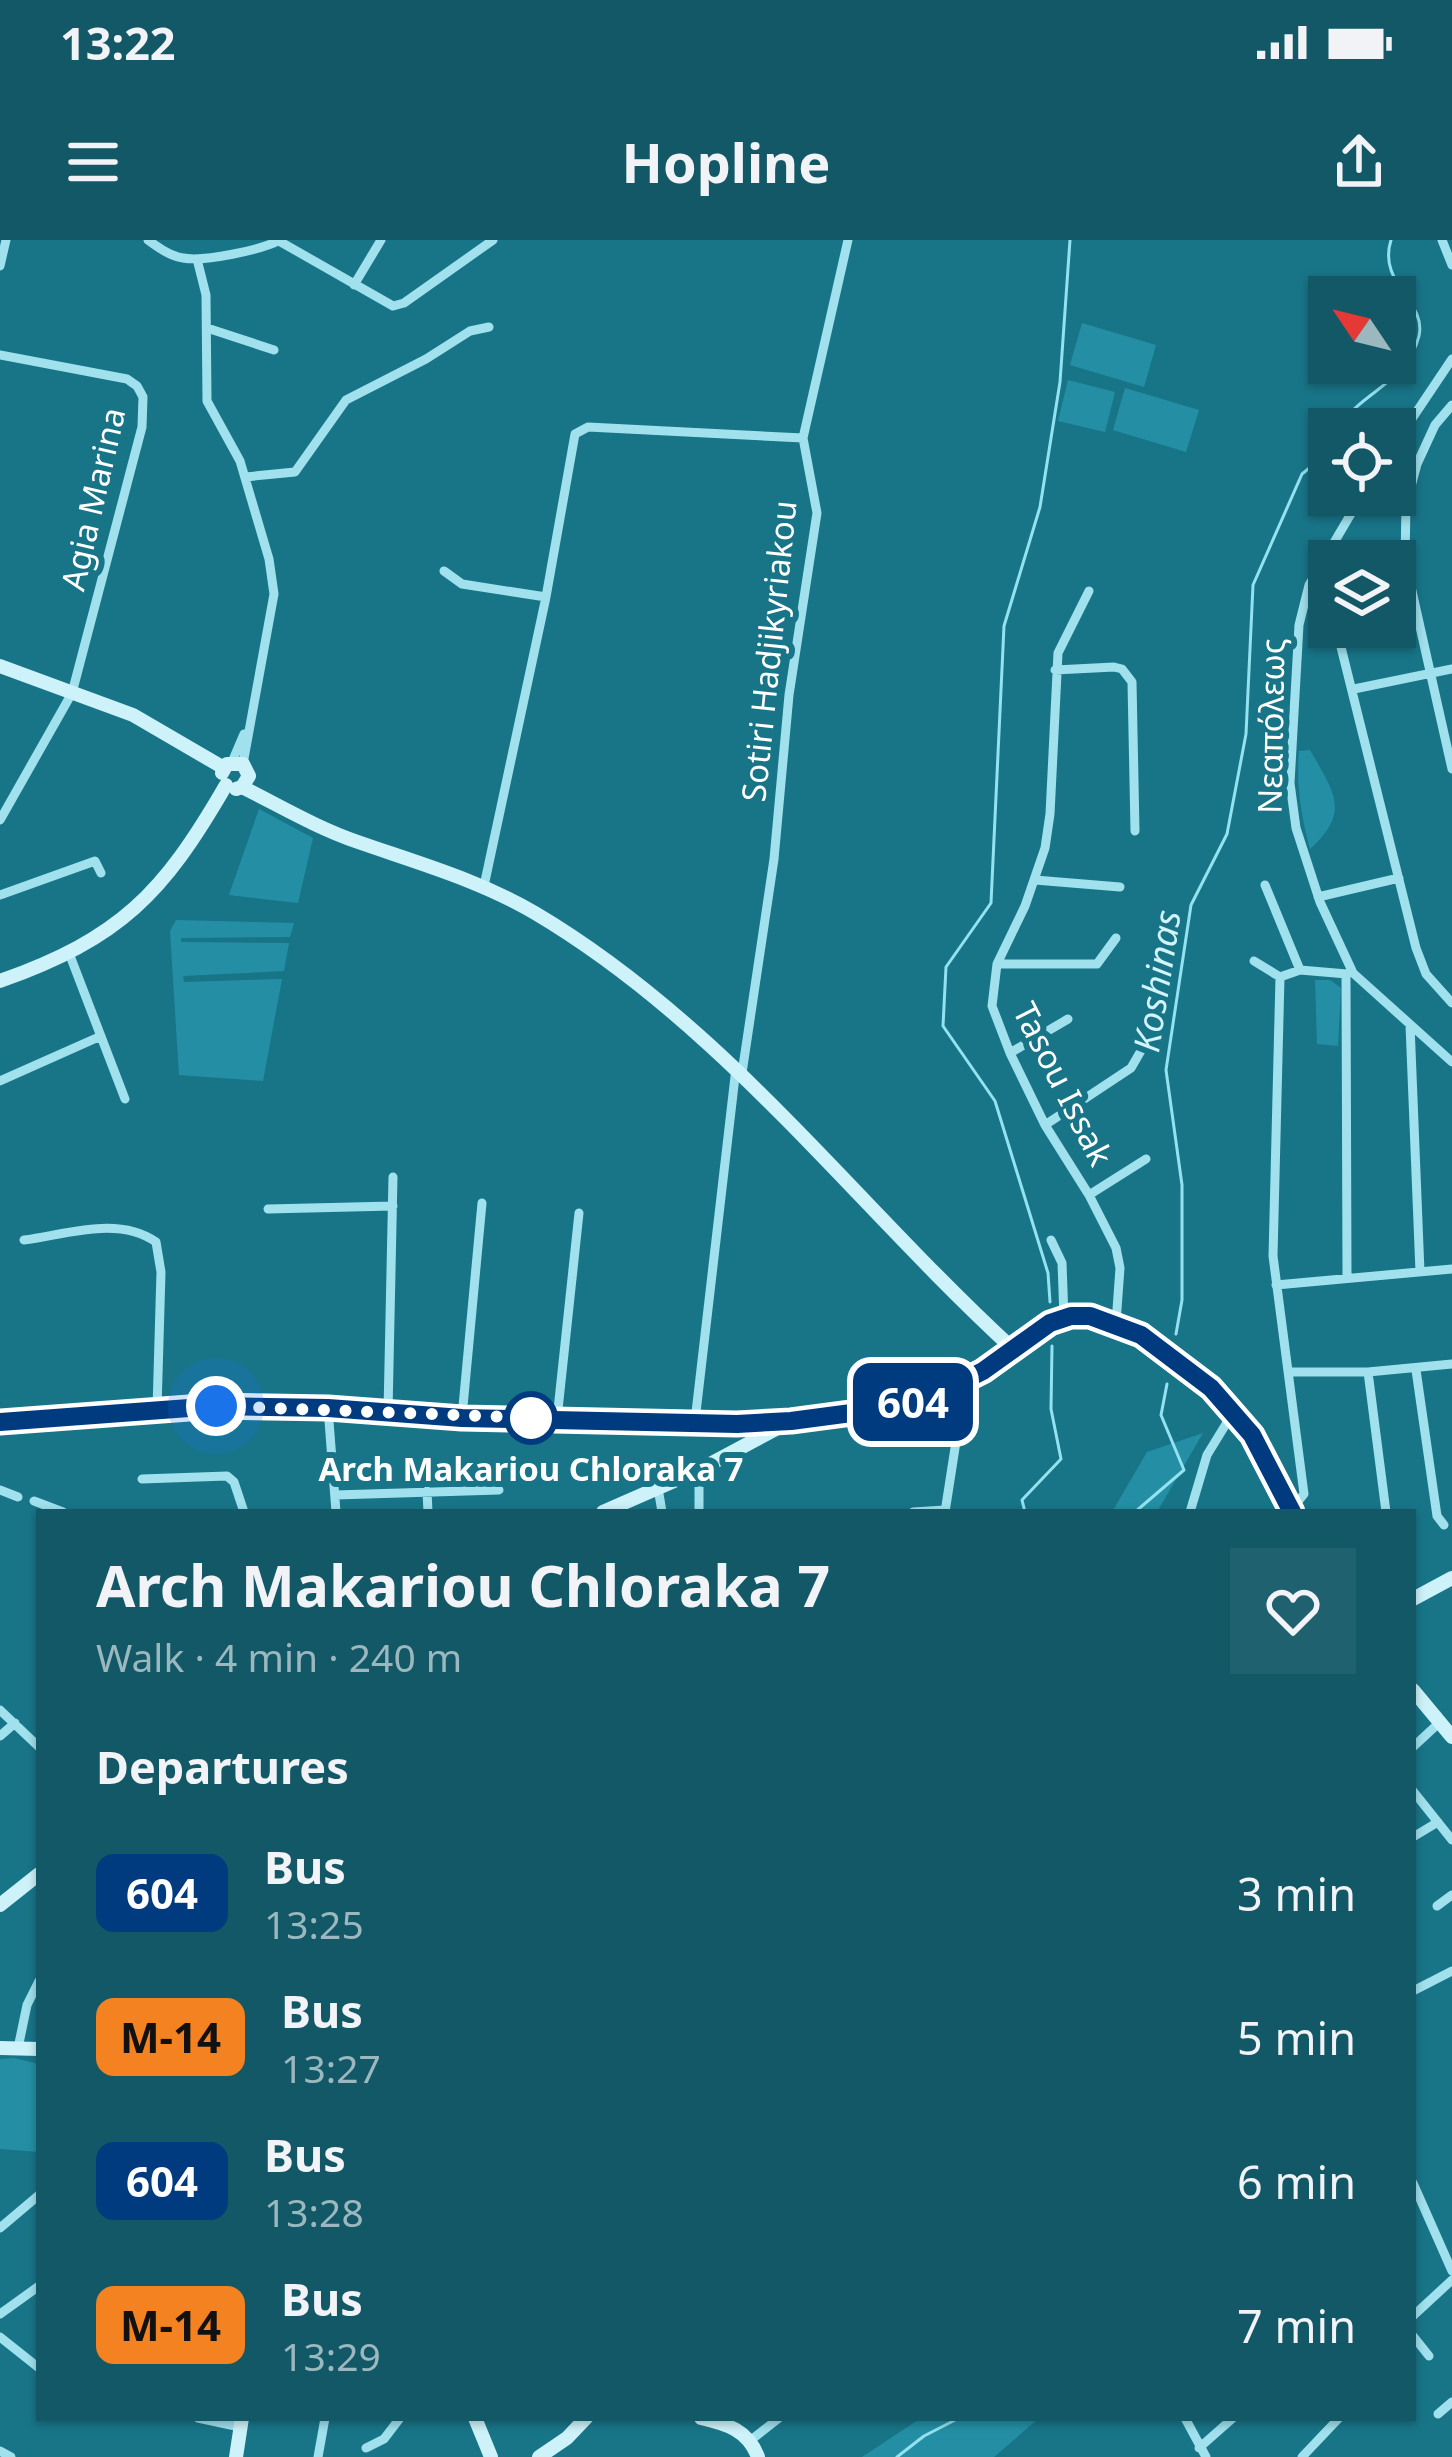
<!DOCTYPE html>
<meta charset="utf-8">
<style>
:root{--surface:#125866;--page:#1f616f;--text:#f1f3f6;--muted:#9cb8bf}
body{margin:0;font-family:"Noto Sans",sans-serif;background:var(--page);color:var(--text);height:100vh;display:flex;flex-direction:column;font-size:45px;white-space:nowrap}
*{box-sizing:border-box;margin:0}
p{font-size:39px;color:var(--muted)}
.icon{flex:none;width:66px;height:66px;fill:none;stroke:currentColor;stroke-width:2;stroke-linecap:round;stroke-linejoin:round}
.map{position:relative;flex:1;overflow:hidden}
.panel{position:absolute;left:36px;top:1269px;width:1380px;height:912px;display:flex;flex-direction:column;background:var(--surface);border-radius:0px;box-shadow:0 3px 9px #0004}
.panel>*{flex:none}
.badge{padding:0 24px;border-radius:18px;font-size:42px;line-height:78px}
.needle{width:78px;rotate:305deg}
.buttons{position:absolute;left:1308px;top:36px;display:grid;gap:24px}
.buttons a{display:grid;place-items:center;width:108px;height:108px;border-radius:0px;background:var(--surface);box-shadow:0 3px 9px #0004;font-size:60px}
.you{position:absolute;width:60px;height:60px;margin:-30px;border:9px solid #fff;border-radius:50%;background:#1a73e8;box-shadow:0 0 0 18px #1a73e833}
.map>.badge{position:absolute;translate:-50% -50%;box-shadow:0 0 0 6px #fff}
h2{padding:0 60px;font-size:45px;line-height:108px}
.round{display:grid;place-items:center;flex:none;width:126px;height:126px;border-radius:0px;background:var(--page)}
.head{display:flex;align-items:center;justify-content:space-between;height:204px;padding:0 60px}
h1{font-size:57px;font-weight:700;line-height:90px}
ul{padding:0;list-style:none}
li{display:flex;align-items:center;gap:36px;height:144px;padding:0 60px}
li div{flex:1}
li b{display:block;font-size:45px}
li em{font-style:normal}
li .badge{min-width:132px;font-weight:700;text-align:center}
.status{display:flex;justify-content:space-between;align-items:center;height:84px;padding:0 60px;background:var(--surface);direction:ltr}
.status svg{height:33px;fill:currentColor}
header{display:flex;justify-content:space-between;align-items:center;height:156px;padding:0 60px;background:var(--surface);font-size:54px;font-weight:700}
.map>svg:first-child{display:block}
</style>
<div class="status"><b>13:22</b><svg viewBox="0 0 49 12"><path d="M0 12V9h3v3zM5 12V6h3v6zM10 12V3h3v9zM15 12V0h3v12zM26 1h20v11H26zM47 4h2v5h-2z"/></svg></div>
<header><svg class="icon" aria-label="menu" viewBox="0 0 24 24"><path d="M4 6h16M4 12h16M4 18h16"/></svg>Hopline<svg class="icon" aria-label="share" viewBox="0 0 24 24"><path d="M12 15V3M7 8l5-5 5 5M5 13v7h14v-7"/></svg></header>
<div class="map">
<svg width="1452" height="2217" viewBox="0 0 1452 2217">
<rect width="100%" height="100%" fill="#187588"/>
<path fill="#248fa4" d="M1082,83L1156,105L1144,147L1070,125Z
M1068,140L1115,152L1105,192L1058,181Z
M1125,148L1199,170L1186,212L1113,190Z
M1310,510C1334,552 1351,572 1310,609C1301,576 1296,545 1299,511Z
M259,569L313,598L298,663L229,655Z
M176,680L294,683L290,697L181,698V702L289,703L284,731L183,736L184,742L282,739L263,841L179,835L170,691Z
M1315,740H1330L1341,748L1338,806L1317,804Z
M1203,1193L1157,1272H1112L1147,1212Z
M14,1818L39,1824V1912L0,1909V1819Z
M921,2178H1039L994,2217H862Z"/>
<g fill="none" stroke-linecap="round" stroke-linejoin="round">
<path stroke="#93e2f0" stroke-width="3" d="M1339,189C1359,151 1407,145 1419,96C1427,61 1377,44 1391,0
M1050,1062L1048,1033L995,861L943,786L946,727L991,663L1004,386L1040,267L1060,142L1070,0
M1176,1094L1182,1060V945L1166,830L1191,665L1227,594L1246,494L1253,345L1302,234L1329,212
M1025,1272L1022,1260L1061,1219L1051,1169L1052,1106
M1135,1272L1184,1230L1161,1175L1167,1144
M897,2217L924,2196L959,2178"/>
<path stroke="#a0e1ed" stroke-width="9" d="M148,0C159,8 170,16 183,18C204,22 261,10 280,0
M1442,0L1452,25
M279,1L393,66L404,63L493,0
M197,19L206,55L207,161L240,221L269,319L274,354L243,524
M0,26L6,0
M354,45L381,0
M207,88L274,110
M0,115L127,139L137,146L143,157L142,187L72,453L0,580
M1452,165L1435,185L1417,224L1406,265L1405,320L1452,529
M1395,204L1452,119
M245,237L295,232L346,160L426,119L470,91L489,87
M1362,255L1309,345L1299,385L1290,543L1296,588L1320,662L1353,733L1452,822
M444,331L462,344L546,357
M1309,345L1329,363
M1089,351L1058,413L1050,574L1045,608L1025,666L997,724L992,766L1010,813L1045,885L1089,955L1116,1008L1120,1028L1116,1083
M1336,387L1416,708L1426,734L1452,763
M1055,430L1114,427L1122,429L1132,442L1135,591
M1354,449L1452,429
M232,522L244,494
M1035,640L1120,647
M1265,645L1300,730
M484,646L546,357L575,194L588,187L803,198
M0,655L95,621L101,633
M1318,657L1399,638
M69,713L125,859
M1254,721L1280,737L1300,730L1347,734
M997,724H1097L1116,698
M1346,734L1347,1036
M1280,737L1273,1016L1304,1254L1291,1270
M1410,785L1420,1032
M1010,813L1068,779
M742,833L774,619L789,455L817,273L803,198L848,0
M0,841L101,796
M1045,885L1131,828L1142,809
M1089,955L1146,919
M268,969L393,966
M24,1000C65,995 118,975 156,1002L161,1032L157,1169
M1051,1000L1062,1023L1064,1078
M1276,1045L1452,1029
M1416,1130L1437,1276L1444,1285
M1288,1132H1368L1452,1124
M1368,1132L1386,1272
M328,1168L336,1272
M388,1172L393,937
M462,1177L482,963
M557,1179L579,973
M695,1181L736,828
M142,1239L227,1236L234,1242L244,1272
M658,1248L662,1272
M0,1250L18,1257
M427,1251L428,1272
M335,1255L499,1250
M34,1261L63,1272
M699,1272V1230
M913,1272L945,1270
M945,1272L960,1176
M1190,1272L1207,1215L1234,1171
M0,1470L39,1507
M0,1496L15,1483
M1413,1507L1440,1482
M1413,1551L1452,1600
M1413,1597L1438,1582
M1437,1666L1452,1655
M1413,1751L1452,1731
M18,1808L27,1765L39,1741
M1413,1943L1452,2031
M0,1988L39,1955
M0,2074L39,2046
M1413,2076L1452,2040
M1413,2096L1429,2116
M0,2097L39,2128
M1438,2174L1452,2162
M198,2178L240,2187
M1185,2178L1206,2217
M751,2200L779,2178
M366,2208L384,2199L400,2178
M1199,2208L1233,2178
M0,2211L11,2217
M318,2217L325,2178
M1302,2217L1339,2178"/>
<path stroke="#cdf2f9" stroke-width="14" d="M0,426L133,475L224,528
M222,533L227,524H243L249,536L242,547L236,549
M242,547C280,566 317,588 358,602C418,623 479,640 535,673C724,785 854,963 1013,1109
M0,741C121,698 163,654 226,545
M0,1182C109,1171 217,1163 326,1167C501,1175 679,1196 852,1173C885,1169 920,1164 949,1150C997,1127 1042,1064 1100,1078C1158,1092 1216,1144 1250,1192C1267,1216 1278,1246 1292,1272
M603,1272L699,1230L787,1183
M1413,1359L1452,1338
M1413,1450L1452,1497
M0,1665L39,1634
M0,1808L39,1809
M475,2178L491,2217
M701,2178C727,2184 748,2190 758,2217
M236,2217L242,2178
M539,2217L567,2198L586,2178"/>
</g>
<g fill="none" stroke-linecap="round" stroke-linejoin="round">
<g stroke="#fff" stroke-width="27">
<path id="line" d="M0,1182L216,1166L328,1168L462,1178L737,1184L791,1181L874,1170L931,1157L983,1131L1050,1083L1071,1076H1090L1141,1095L1211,1148L1252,1195L1292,1272"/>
</g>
<use href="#line" stroke="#003b80" stroke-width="18"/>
<path stroke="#fff" stroke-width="12" stroke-dasharray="0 21.6" d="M216,1166L537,1178H531"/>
</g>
<circle fill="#fff" stroke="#003b80" stroke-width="6" cx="531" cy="1178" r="24"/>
<g text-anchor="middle" stroke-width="12" stroke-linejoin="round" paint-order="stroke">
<g font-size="33" fill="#fff" stroke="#187588">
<text transform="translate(93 259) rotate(-77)" y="12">Agia Marina</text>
<text transform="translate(769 411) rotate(-84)" y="12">Sotiri Hadjikyriakou</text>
<text transform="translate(1271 486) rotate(-89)" y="12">Νεαπόλεως</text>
<text transform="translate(1063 844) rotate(63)" y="12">Tasou Issak</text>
</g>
<g font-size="33" font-weight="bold" fill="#fff" stroke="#187588">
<text x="531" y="1241">Arch Makariou Chloraka 7</text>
</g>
<g font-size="36" font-style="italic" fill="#d1f3fa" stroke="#187588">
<text transform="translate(1157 741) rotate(-81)" y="13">Koshinas</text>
</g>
</g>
</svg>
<div class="buttons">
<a><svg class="needle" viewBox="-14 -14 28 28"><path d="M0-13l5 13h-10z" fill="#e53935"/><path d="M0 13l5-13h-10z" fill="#9cb8bf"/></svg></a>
<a><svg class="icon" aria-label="locate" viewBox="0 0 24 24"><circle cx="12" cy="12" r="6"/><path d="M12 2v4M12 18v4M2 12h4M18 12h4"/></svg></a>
<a><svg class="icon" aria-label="layers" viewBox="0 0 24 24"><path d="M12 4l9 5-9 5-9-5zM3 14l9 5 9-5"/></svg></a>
</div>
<div class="you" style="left:216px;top:1166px"></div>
<b class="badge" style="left:913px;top:1162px;background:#003b80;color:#fff">604</b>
<section class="panel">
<div class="head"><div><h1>Arch Makariou Chloraka 7</h1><p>Walk · 4 min · 240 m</p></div><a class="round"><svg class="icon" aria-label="heart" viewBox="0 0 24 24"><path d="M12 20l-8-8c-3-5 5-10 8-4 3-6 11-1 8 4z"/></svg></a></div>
<h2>Departures</h2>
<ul>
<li><span class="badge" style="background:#003b80;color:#fff">604</span><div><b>Bus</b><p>13:25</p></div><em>3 min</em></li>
<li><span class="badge" style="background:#f58220;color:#111">M-14</span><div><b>Bus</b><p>13:27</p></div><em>5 min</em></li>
<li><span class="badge" style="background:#003b80;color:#fff">604</span><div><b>Bus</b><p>13:28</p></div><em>6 min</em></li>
<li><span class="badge" style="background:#f58220;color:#111">M-14</span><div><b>Bus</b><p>13:29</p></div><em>7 min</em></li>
</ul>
</section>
</div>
